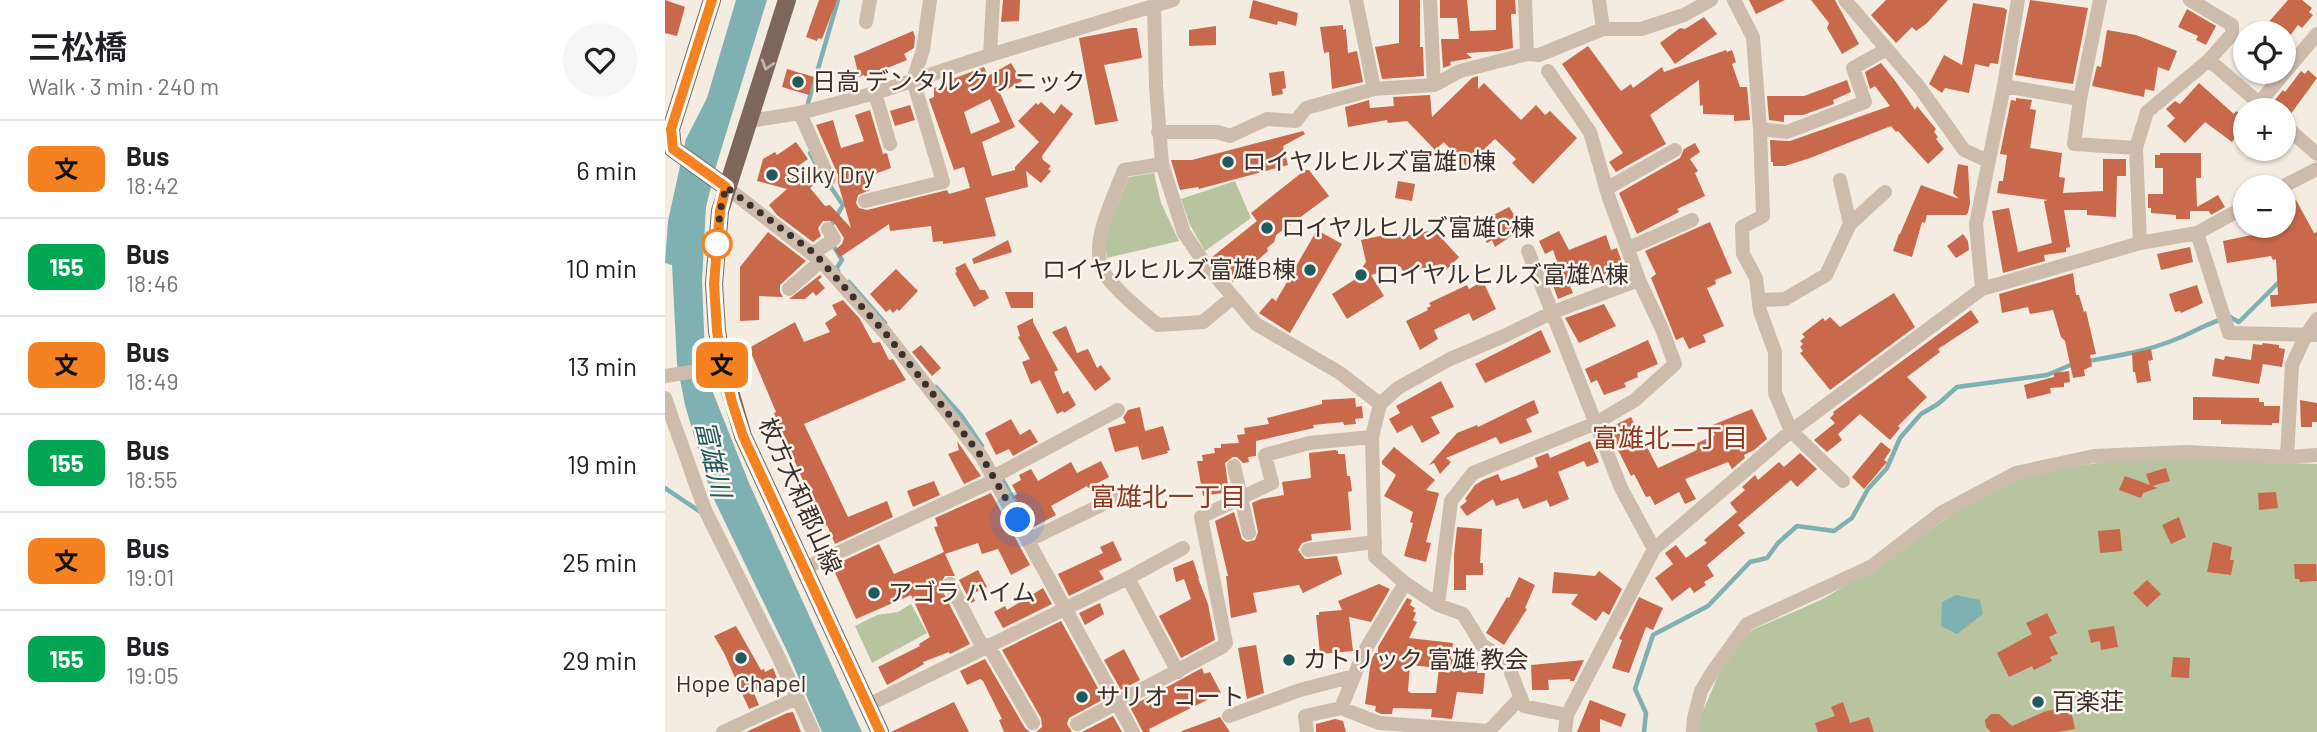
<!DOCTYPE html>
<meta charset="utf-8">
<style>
:root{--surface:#fff;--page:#f6f6f6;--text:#202124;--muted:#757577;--line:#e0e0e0}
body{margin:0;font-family:Barlow,"Noto Sans JP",sans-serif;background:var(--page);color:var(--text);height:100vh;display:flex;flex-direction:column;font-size:26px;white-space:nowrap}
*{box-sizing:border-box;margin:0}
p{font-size:23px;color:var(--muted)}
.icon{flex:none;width:38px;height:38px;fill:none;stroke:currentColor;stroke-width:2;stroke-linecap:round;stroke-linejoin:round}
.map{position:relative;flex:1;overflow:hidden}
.drawer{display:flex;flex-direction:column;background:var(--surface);width:665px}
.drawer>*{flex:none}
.badge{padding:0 14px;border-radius:10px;font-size:24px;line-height:46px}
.tools{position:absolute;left:1568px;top:21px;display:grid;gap:14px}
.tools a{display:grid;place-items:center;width:63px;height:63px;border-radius:50%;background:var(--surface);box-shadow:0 2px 5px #0004;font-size:35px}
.you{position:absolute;width:35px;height:35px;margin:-18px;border:5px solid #fff;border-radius:50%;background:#1a73e8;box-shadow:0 0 0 10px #1a73e833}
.map>.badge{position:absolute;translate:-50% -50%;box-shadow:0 0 0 4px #fff}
.round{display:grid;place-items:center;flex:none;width:74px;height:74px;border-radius:37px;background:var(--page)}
.summary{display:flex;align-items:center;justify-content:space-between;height:119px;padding:0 28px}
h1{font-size:33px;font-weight:600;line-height:52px}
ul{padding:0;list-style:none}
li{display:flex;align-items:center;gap:21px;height:98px;padding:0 28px;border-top:2px solid var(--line)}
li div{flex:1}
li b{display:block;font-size:26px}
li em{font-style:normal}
li .badge{min-width:77px;font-weight:700;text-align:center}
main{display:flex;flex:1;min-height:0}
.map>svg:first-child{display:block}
</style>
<main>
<section class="drawer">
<div class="summary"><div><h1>三松橋</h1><p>Walk · 3 min · 240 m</p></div><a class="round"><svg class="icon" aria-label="heart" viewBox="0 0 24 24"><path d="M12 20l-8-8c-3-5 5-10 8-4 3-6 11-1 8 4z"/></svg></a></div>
<ul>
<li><span class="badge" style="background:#f58220;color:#111">文</span><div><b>Bus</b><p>18:42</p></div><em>6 min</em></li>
<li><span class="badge" style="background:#00a651;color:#fff">155</span><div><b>Bus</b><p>18:46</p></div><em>10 min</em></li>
<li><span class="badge" style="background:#f58220;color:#111">文</span><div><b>Bus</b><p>18:49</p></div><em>13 min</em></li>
<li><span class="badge" style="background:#00a651;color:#fff">155</span><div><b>Bus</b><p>18:55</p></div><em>19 min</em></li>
<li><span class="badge" style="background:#f58220;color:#111">文</span><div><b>Bus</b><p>19:01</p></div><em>25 min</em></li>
<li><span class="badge" style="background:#00a651;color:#fff">155</span><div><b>Bus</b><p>19:05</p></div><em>29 min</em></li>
</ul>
</section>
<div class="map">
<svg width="1652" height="732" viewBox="0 0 1652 732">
<rect width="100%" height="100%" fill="#f4ebe1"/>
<path fill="#b8c4a0" d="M489,173L496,203L514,241L442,258L439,237L464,177Z
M570,181L586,218L540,251L525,225L516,199Z
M1510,458L1652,464V732H1034L1035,718L1053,676L1075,640L1087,630L1156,600L1223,560L1308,499L1343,481L1372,473L1456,459Z
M246,604L262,633L207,663L190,626L212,615L233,612Z"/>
<path fill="#7fb0b2" d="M71,0H102L52,163L41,207L37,281L40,355L45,385L84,483L197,732H157L123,653L46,493L20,405L12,364L7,265L0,263L3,221L21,139L42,98Z
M1291,595L1315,600L1318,614L1292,634L1276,626L1277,602Z"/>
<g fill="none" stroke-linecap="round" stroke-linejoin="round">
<path stroke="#7fb0b2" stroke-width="4.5" d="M143,103L173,0
M145,153L154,170
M163,183L178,205L167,224
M168,245L177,260L171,269L173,271
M184,282L220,323
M1423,361C1452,356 1482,351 1509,340C1530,332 1543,322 1565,317L1574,322L1614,282
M271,387L296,415L317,446
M335,475L368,535
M0,488L37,513
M979,732L981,713L970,689L988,635L1043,606L1085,562L1102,558L1113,543L1132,526L1169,531L1187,518L1203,489L1222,468L1235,438L1256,414L1273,404L1292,387L1382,375L1408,364"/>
</g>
<path fill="#c8694b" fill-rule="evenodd" d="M0,0L20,7L12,36L0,33Z
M154,0H172L157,39L153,38L152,41L141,37Z
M338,0H355L354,21L336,22Z
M588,0L633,13L631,26L613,21L612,25L584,18Z
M734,0H755V47H758L759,76L717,79L710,47L734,43Z
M775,0H802L805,31L831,30V0H850L851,14H846L848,48L834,51L801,53L807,58L785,62L786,65L778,68L776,39H794L792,18H775Z
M1084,0H1120L1091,14Z
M1146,0H1170L1194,44L1177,54L1162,28L1164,23Z
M1221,0H1283L1261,24L1251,31L1247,27L1231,43L1206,15Z
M1365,0L1423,8L1408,84L1350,75Z
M1623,0H1637L1647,8L1644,12L1648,15L1637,28L1633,25L1619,44V33H1594Z
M1308,3L1339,8L1342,10L1333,64L1325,63L1324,67L1310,64L1304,93L1280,88L1277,93L1264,84L1279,55L1297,65Z
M1522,9L1551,26L1541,45L1531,40L1533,36L1513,27Z
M1039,17L1052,34L1010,64L995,43L1015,28L1020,29Z
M678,25V30L681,29L683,53L692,51L698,82L667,89L664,52L659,53L655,27Z
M551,26V45L524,46V30Z
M466,28H472L477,58L439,65L453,121L430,125L414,38Z
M1442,30L1471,35L1512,51L1504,71L1493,67L1489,91L1480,89L1479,97L1427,86L1432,66L1436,67Z
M248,31L250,37L249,48L239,54L242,60L200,77L199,75L194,77L189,56Z
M923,46L956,91L966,84L968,88L997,67L999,72L1061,50L1062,52L1067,50L1071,62L1067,64L1075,87H1082L1085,120L1069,121V115L1038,114V105L1035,106L1034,80L985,115L1001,144L951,172L944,162L958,153L897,64Z
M346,63L357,81L335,93L350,127L317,142L327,176L350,170V167L374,142L353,121L371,103L373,105L376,102L389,114L396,104L408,114L377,156L378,160L386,166L383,169L386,171L376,183L361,171L363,187L320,198L331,236L278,244V241L268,242L266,226L225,231L224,224L175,257L170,250L177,244L179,238L168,221H158L153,228L156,236L148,242L112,215L104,205L122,189L92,181L98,159L110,152L112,155L131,142L143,159L132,167L148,185L145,188L160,206L165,205L186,228L173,183V175L151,125L168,120L176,148L199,141L190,115L205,110L218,154L222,153L226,168L202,177L205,190L193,195L191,203L194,208L202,210L282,190L284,194L305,188L299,167L289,170L264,99L269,97V88L286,83L285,80L319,67L323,76ZM325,99L335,122L306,134L299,112Z
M1216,63L1231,82L1250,110L1252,106L1271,129L1269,132L1273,137L1271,139L1279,149L1263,164L1233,131L1231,132L1226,126L1145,158L1120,166H1108V162H1106L1105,140L1125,141L1225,106L1210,86L1205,89L1200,72Z
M122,69L149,77L144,95L117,87Z
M1643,70L1652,78L1625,115L1609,101L1618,90L1620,92L1636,71L1640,74Z
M619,71L621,88L617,89L618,94L607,96L604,73Z
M813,76V89L819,83L856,120L871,105L880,115L885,111L912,138L868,184L847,163L851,159L830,139L801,166L779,142L770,150L742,121L723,123L722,120L683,127L680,107L704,100L705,108L729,106L728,97L765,95L767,117L807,78Z
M1182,80L1186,92L1168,100L1169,104L1138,115H1119V122L1104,120L1102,96H1139Z
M1534,83L1569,114L1571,111L1580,118V146L1570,138L1567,142L1540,122L1520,143L1502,126L1510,118L1501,109L1510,101L1515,104Z
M1351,98L1367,100L1365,109L1371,110L1365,148L1397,153L1394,177L1400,178L1398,193L1438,191V159H1461V176H1452L1451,217L1422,215V210H1399L1405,247L1401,248V252L1379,255L1380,261L1338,273L1327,211L1344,208L1353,252L1387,243L1379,201L1383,200L1332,193L1334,181H1338L1342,155L1335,154L1346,100L1351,101Z
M245,105L250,120L230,126L225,111Z
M638,131L640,134L618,146L623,165L534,189L533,187L515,190L506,160H527Z
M1030,143L1035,152L1025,159L1033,171L1030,173L1040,196L1012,209L1014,212L972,234L954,193L1015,158L1019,149Z
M1495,153H1536V178H1531L1532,207L1553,195L1560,207L1546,215L1544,211H1525V219H1511V215L1486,213V208H1483V194H1498V168H1490V155H1495Z
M1293,164L1303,166L1305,203L1303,213L1301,215H1262L1260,223L1257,222L1247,257L1228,251L1234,234H1235L1256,185L1294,199L1288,193Z
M640,170H644L664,196L611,235L609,242L602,248L603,251L568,282L547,257L592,221L586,213Z
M733,181L750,184L747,201L730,198Z
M1631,200L1649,233L1652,232V303L1606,307L1605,295H1613L1611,259L1608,260L1606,256L1562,263L1558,241L1606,231L1604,226H1619V206Z
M844,207L858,228L830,247L827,240L822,243L811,224Z
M1045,222L1067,273L1050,280L1051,284L1042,288L1059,326L1038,335L1041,342L1024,349L1018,337L1011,340L986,278L991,274L980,251Z
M652,230L677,244L625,333L594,313L607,298L611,301Z
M769,230L794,257L781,270L776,264L739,273L735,266L706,275L719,296L682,319L667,294L689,280L701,262L696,240L734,232L735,237Z
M894,231L904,250L941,235L946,250L952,248L959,268L905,286L908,293L893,299L886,280L897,276L888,250L880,254L874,241Z
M103,232L141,261L115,285V292L118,297L94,296V320L75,321V267Z
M1298,234L1303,241L1304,250L1291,258L1282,246Z
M343,240L347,252L309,264L307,259Z
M1525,247L1528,262L1496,270L1492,254Z
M300,263L315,290H320L324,298L309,307L290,273L292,272L290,268Z
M231,269L253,291L234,311L232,309L228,313L225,309L221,312L205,294Z
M1408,273L1411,295H1414L1419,312L1421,311L1431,354L1425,355L1427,366L1419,370L1420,376L1408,378L1400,341L1396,337L1388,310L1365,314L1363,307L1337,313L1334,294Z
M155,275L157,277L153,280L160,288L151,296L148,292L140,299H124Z
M818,281L831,309L808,321L804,313L769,330L773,339L755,350L741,321L763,310L762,308L766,306L764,303L802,285L804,289Z
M1532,285L1538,303L1516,313L1515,311L1510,312L1504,294Z
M340,292H368V308H346Z
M1229,293L1250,327L1165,390L1135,353L1138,351L1135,347L1138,344L1135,341L1140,337L1137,334L1158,318L1160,321L1165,317L1175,327Z
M178,300L195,319L208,343L215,342L224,360L228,359L241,380L139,424L183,517L222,501L228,517L170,544L162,525L158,527L109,413L111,412L84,348L130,322L139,342L165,332L160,323L172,315L167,305Z
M939,304L951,326L914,343L900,318Z
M1306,310L1314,322L1273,349L1275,352L1242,377L1262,397L1233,426L1235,428L1225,440L1195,414L1173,434L1177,440L1162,452L1149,440L1170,423L1165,418L1169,414L1168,412Z
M368,318V322L393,370L389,372L398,394L403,391L411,405L399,413L398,411L392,414L375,380L366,384L357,362L365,359L353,337L355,336L352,326Z
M401,326L412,353L423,349L432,368L436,365L446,379L430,391L387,332Z
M876,330L886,352L820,383L810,364Z
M983,340L993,364L972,373L973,377L959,383L961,387L939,395L932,380L926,383L920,369Z
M1598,343L1614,345V348L1620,349L1617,367L1598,364L1594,384L1547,376L1550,358L1559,360L1560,356L1586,360L1588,344L1597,345Z
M256,345L276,368L267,376L247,352Z
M1486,349L1488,360L1483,361L1486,381L1472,383L1470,372H1468L1467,353Z
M1404,371L1405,382L1399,383V387L1385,388L1386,393L1362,399L1359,385L1389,377V373Z
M776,381L789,407L766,417L775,433L757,443L747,425L732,433L724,419L735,413L731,406Z
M1528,397L1594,398V402H1599V406H1615L1614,423H1607V425L1556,424V420H1528Z
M690,398L691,407L697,406L698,418L690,419L691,424L679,425L678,422L648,425L649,428L591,441V456L583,457L584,462L578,463L572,457H568L560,463L564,492L538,496L532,461H538L537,455L550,453L549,448H556V444L574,443L572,435L580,434L579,428L604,424L602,418L657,404V400Z
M869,400L874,413L861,419L867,432L835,444L831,437L781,458L786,462L775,474L769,463L764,465L792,433L812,425L813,427Z
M1635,400L1652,403V422H1647V427H1636Z
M475,407L480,431L498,426L505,450L502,451L503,453L477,460L473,446L450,452L443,428L461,423L458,418L463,410Z
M1087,409L1102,439L1089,450L1079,455L1080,458L1067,469L1063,462L1020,479L1031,499L1020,504L1014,492L990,505L985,496L981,497L969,474L966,476L944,432V428L966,417L993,468L1032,450L1030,444L1050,435L1045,426Z
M346,419L355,435L365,429L373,442L348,456L344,449L331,455L320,433Z
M292,441L316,476L299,484L283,454L294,450Z
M925,441L934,462L922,467L919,461L893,472L904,499L885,507L882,500L858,509L853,498L831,506L828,499L802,516L795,507L802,501L800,499L810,485L818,480L833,474L836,481L851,476L873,467L870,458L883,453L885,458Z
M1216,442L1226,450L1219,460L1222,462L1199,489L1187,477Z
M729,447L770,480L761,490L774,493L761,542L766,543L761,562L739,556L748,523L745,522L748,512L719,496L731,475L717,464V461Z
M670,450L673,451V454H680L682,476H685L687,491L683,492L686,530L646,534L647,540L637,543L633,550L640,559L672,556L677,574L638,593L634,585L588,593L592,612L566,618L561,576H563L550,521L569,512L577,539L582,542L590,540L593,532L587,503L596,499L619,495L617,482L646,478L644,453Z
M1135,453L1152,469L1132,487L1126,480L1073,525L1080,533L1042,565L1049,576L1039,582L1041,585L1029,593L1025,587L1007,601L990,578L1008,564L1000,553L1011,545L1021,558L1042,543L1039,540L1072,512L1065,503L1080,490L1077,487L1090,475L1093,480L1114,462L1119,467Z
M436,461L444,477L423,488L422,486L386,506L391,515L367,528L349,496L352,494L347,485L356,480L354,475L366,469L373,481L406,462L412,473Z
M1501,468L1505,481L1487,486L1493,488L1478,493L1476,498L1454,490L1460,476L1485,485L1481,474Z
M269,481L275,495L248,507L242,491Z
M1611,492L1613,508L1594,510L1593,493Z
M326,493L365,565L346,575L333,549L317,554L313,543L280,554L290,576H280L276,583V588L305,644L285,654L284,652L258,662L259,664L222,685L213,667L255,646L254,644L265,637L247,597L246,595L191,619L167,566L214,544L229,574L266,558L279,552L269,527L273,526L270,518Z
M1514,517L1521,537L1506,544L1497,525Z
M792,527L817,529L815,563H818V575H801V590H789V555Z
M1455,529L1457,551L1435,553L1433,531Z
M448,541L457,560L434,571L439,579L404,596L393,574L438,553L435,547Z
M1548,542L1567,547L1565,560H1569L1566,575L1542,572Z
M528,560L534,578H533L543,604L550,640L516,658L494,616L526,599L519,579L511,582L508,568Z
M1629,564H1651L1652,581L1635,582L1634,579H1630Z
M313,570L322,587L307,594L310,601L306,603L294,580Z
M934,571L957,589L944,615L938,611L931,621L906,604L913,594L887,593L889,572L930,576Z
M854,577L870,585L860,608L862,609L839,645L821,633L842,597L844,598Z
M1482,580L1496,594L1482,607L1468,593Z
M714,584L725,589L706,622L684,617L688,651L655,654L651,615H654V612L677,610L673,601Z
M378,588L387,604L338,628L329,612L340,606L342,610Z
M974,597L998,608L988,630L981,627L964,673L947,668L957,640L954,639Z
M742,598L747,600L745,605L750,608L748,611L751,613L748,620L752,622L744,638L788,643L786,659L813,662L812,673H820L818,694L792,692L787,719L766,717L767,709L728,708L727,714H716L710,711L711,706L700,704L706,660L710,653H713V647ZM745,665L774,668L771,693H746L743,691Z
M435,603L439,614L420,625L414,613Z
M1382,613L1392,633L1384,637L1393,654L1385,657L1387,661L1369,670L1367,666L1344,677L1332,653L1367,634L1361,623Z
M396,621L439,699L404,718L402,724L407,732H371L377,727L376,718L337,650Z
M71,626L96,670L99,669L100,672L108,668L113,681L88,691L94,705L84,709L59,653L49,636Z
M1449,626L1453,647L1436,650L1435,641L1426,643L1423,630Z
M591,645L599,693L582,699L573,648Z
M459,649L475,680L456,690L439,660Z
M1508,657L1525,658L1524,678L1506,677Z
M320,659L360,728L365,732H339L334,720L337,719L318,681L315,679L302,685L295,671Z
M919,660L909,681H905V679L883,680L884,690H867L866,665Z
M537,668L539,674L545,672L556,693L484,729L485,732H478L465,707Z
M925,700L961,714L956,727L935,719V732H912Z
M289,702L304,732H226Z
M1178,702L1185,723L1204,717L1209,732H1153L1150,723L1170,716L1166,707Z
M1405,706L1410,729L1393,732H1326L1321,727L1320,720L1326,714H1334L1347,726L1381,711Z
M128,712L136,732H81L122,713Z
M448,716L457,732H417Z
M555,717L565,732H517V731Z
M670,719L678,721L681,732H651V724Z"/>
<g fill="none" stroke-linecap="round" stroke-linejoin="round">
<path stroke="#cdbbac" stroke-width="14" d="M691,0L709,89
M765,0L769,85
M860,0L862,54
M934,0L938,29
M1069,0L1088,37L1095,129L1098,216L1077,227L1078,254L1091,278L1095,311L1110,352V393L1126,431L1178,481
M1180,0L1255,88L1299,150L1323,161
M1435,0L1415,99L1409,144L1471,148
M489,5L491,86L497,164L519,233L540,264L591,324L675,373L715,404
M201,22L205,0
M325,55L328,0
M1544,60L1602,110
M1339,86L1415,99
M210,93L225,144
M1594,103L1652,34
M135,113L164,179
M84,121L135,113L210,93L325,55L508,0
M1619,125L1652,154
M1095,129L1122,132L1200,102L1188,68L1222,49
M493,132H552L565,136L602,119L631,121L641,108L709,89L769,85L795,71L862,54L874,55L938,29H976L1019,15L1046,0
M497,164L459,170C449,197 424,244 438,271C446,286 478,313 493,325L538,322L568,297
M1175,180L1185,224
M61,187L156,261L222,335L317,457L468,732
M1617,187L1652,169
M941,189L1010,150
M200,201L278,182L248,80L258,50L265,0
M1532,233L1564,333L1652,335
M1475,243L1471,148L1482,112L1544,60L1567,34V25L1525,0
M964,248L1027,220
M863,251L956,488L989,549
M149,253L169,239L163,229
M124,289L156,261
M1317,289L1311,224L1339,86L1353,0
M1095,300L1120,299L1161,275L1185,224L1220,192
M0,376L58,367
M0,398L40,510L115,660L148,732
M1622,457L1627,365L1641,335L1652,319
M569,466L584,533
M328,477L453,410
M364,540L457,495
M643,550L710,542
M140,568L330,480
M463,578L513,672
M285,584L318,648
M773,605L786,501L808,473L931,423L970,400L1010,364L997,329L974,280L944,198L925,132L883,71
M323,645L368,723
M203,705L463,578L518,548
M676,708L699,652L740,583
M902,715L859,706L841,660L817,645L798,614L773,605L740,583L710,557L707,437L715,404L733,388L785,359L839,336L888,312L974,280
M564,716L635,690L689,676
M412,724L557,647L561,643L536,517L607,483L600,455L644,443L707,437
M58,732L132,698
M642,732L640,716L676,708L714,723L824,731L856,697
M900,732L902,715L989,549L1126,431L1317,289L1475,243L1532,233L1580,207
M1028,732L1029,718L1036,691L1048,671L1082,624L1207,566L1276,513L1351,473L1429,456L1521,452L1622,457L1652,455"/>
<path stroke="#7d675c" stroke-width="18" d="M47,0L6,129L8,149L61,187
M122,0L55,211L49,284L52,331L58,367L78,436L215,732"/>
</g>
<defs><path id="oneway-chevron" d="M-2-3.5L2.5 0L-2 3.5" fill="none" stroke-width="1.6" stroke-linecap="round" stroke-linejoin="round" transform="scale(1.75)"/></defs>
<use stroke="#c2b5ac" href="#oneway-chevron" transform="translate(102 65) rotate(107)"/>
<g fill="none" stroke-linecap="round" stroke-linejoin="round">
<g stroke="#fff" stroke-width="16">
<path id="line" d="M47,0L6,129L8,149L61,187L55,211L49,284L52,331L58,367L67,402L78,436L215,732"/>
</g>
<use href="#line" stroke="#f58220" stroke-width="10"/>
<path stroke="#3b302b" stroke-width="7" stroke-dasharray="0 12.6" d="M52,244L55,211L61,187L149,253L222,335L317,457L353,520"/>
</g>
<g fill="#1f5a5e" stroke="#fbf5ee" stroke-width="2.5">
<circle cx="133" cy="82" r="7"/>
<circle cx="563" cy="162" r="7"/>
<circle cx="107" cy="175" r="7"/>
<circle cx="602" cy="228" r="7"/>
<circle cx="645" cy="270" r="7"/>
<circle cx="696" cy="275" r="7"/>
<circle cx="209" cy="593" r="7"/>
<circle cx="76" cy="658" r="7"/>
<circle cx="624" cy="660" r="7"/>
<circle cx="417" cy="697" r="7"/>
<circle cx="1373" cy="702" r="7"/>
</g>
<circle fill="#fff" stroke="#f58220" stroke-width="3.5" cx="52" cy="244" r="14"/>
<g text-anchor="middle" stroke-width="5" stroke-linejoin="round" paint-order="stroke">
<g font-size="24" fill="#3b302b" stroke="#fbf5ee" text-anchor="start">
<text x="147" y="90">日高 デンタル クリニック</text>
<text x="577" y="170">ロイヤルヒルズ富雄D棟</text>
<text x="121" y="183">Silky Dry</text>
<text x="616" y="236">ロイヤルヒルズ富雄C棟</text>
<text x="631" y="278" text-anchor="end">ロイヤルヒルズ富雄B棟</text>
<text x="710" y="283">ロイヤルヒルズ富雄A棟</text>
<text x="223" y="601">アゴラ ハイム</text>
<text x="638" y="668">カトリック 富雄 教会</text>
<text x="76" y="692" text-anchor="middle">Hope Chapel</text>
<text x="431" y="705">サリオ コート</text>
<text x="1387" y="710">百楽荘</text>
</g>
<g font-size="24" fill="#3b302b" stroke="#fbf5ee">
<text transform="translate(135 496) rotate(66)" y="8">枚方大和郡山線</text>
</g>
<g font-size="26" fill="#8c3b22" stroke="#fbf5ee">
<text x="1005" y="447">富雄北二丁目</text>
<text x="503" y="506">富雄北一丁目</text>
</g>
<g font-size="26" font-style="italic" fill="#1f5a5e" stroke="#fbf5ee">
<text transform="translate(48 459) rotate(77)" y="9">富雄川</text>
</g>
</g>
</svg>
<div class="tools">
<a><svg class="icon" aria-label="locate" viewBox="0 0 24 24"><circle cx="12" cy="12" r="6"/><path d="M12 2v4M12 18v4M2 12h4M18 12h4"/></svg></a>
<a>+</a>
<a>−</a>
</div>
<div class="you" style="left:353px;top:520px"></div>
<b class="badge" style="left:57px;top:365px;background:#f58220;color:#111">文</b>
</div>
</main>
